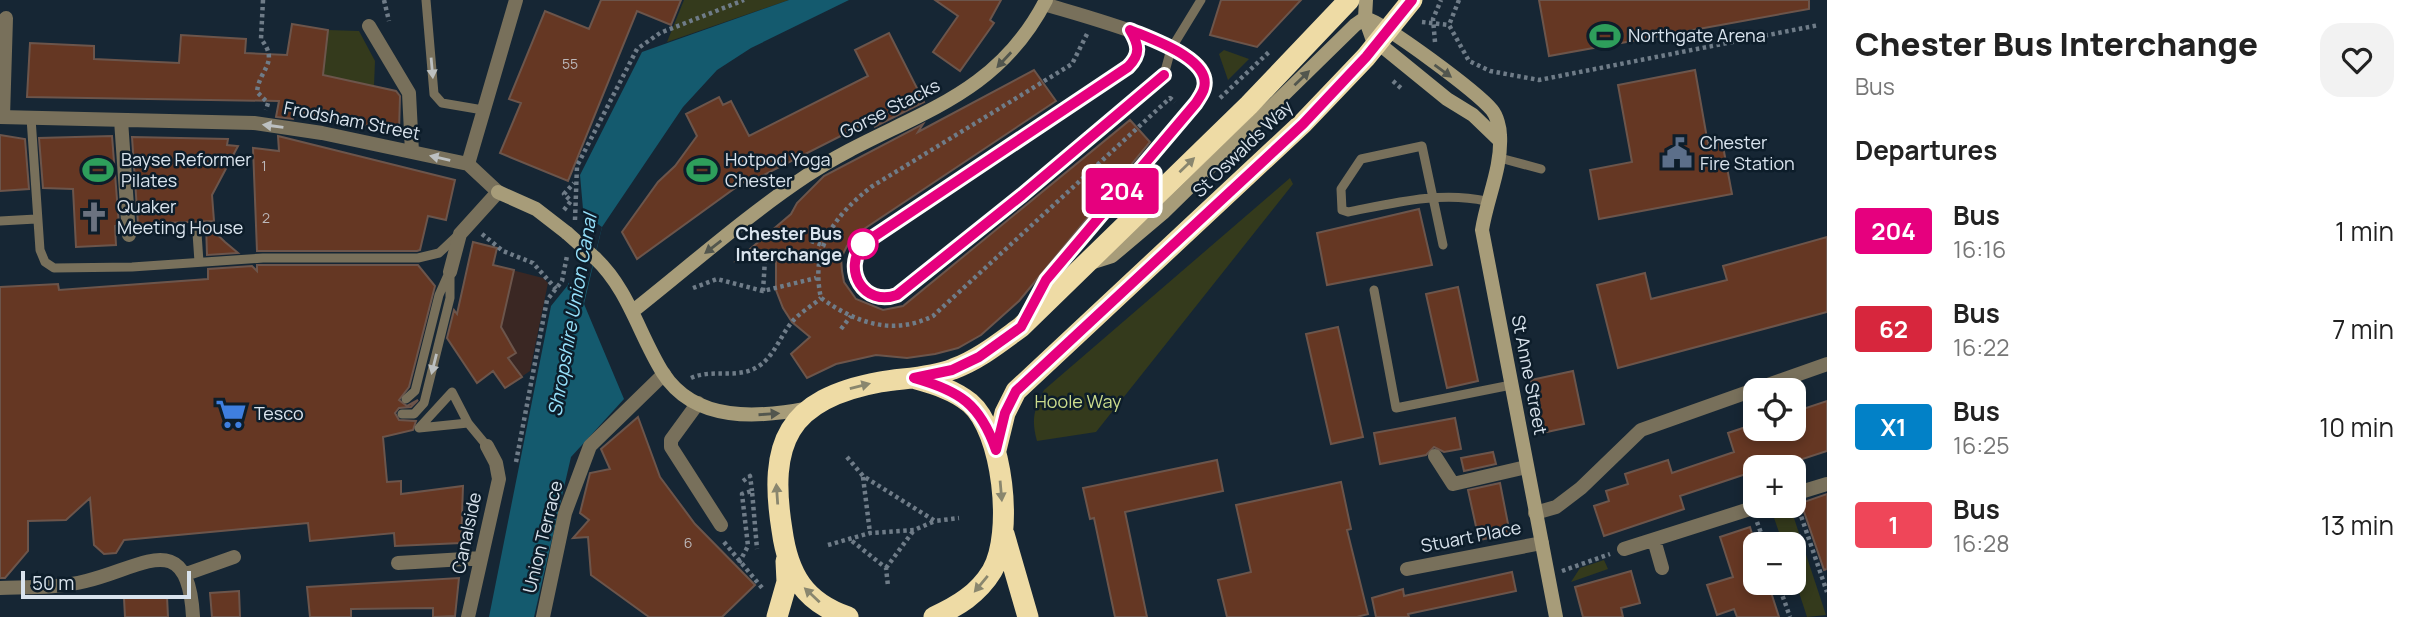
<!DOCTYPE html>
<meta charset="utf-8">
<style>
:root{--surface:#fff;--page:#f2f2f2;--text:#222;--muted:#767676}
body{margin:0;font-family:Manrope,sans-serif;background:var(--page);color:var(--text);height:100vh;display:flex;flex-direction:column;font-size:26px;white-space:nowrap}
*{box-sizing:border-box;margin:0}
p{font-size:23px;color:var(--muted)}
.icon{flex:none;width:38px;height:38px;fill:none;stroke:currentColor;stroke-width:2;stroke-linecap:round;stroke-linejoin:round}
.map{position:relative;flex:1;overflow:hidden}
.details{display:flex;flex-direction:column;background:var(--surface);width:595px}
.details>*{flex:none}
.badge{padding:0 14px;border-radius:5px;font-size:24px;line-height:46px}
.buttons{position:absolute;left:1743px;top:378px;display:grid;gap:14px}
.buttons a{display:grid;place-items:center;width:63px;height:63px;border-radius:14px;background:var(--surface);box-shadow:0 4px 10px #0003;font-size:35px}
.scale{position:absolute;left:21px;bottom:18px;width:170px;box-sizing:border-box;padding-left:7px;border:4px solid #d9e3ed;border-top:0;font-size:19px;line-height:24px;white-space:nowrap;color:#d9e3ed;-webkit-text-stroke:5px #0d1d2a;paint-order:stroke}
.map>.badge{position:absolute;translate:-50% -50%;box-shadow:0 0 0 4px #fff}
h2{padding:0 28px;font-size:26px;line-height:63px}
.round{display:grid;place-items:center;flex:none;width:74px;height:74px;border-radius:21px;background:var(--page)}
.overview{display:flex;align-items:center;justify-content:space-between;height:119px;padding:0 28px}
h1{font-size:33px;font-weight:800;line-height:52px}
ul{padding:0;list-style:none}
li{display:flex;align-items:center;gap:21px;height:98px;padding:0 28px}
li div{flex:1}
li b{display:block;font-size:26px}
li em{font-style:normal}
li .badge{min-width:77px;font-weight:700;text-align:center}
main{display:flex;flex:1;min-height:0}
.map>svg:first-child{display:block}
</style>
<main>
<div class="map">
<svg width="1827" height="617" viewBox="0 0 1827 617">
<rect width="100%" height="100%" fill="#162634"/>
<path fill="#3a2723" d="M473,242L497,248L493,265L543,278L548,283L530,371L505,388L493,371L477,383L450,343Z"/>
<path fill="#343a1c" d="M684,0H789L667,42Z
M328,30L359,31L375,61L374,86L323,75Z
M1224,50L1249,59L1228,80L1219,54Z
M1290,178L1293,184L1096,432L1037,441C1031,420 1034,409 1044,390Z
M1790,506L1826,615L1807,617L1794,577V544H1783L1772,512Z
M1604,560L1608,569L1571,582L1580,568Z"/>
<path fill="#145a6e" d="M789,0H849L751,48L717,70L683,107L602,227L584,304L624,399L571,457L534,617H489L551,306L568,285L583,209L580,175L642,52Z"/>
<path fill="#162634" d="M579,211L602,227L583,304L565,278Z"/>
<path fill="#653723" stroke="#6c554b" stroke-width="2" d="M601,0H681L671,25L637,11L568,181L500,153L521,103L509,99L545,11L589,29Z
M935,0H1001L990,20L994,23L960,71L933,52L958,16Z
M1221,0H1301L1257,47L1210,35Z
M1539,0H1809V9L1549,56Z
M292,24L328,30L323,75L396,91L400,96L399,132L295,111L293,119L276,117L279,101L27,97L30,43L94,46V59L179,63L181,35L246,39L245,53L287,55Z
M889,33L924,102L874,127L890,111L750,182L749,178L637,259L622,232L658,182L675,166L697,136L686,114L719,97L723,105L731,101L749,136L868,76L855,50Z
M1034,70L1056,101L855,235L847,246L841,258L842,271L844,282L856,299L883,310L903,306L1130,120L1150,142L1019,301L981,335L958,348L935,354L907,358L876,355L836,364L807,378L791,354L810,337L792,322L783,308L776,290V259L736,261L791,214L797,203L824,176L923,124L918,132Z
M1695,70L1708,144L1722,141L1732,194L1599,219L1590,170L1632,162L1618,85Z
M0,135L25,139L29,189L0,191Z
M112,136L119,225L115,226L116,245L76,247L73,189L43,188L39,138Z
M278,136L455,180L446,220L428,216L420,250L417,251H257L253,148L279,151Z
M132,137L228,139L227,145L238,146L212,195L214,221L138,224Z
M1419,209L1432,265L1327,285L1317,233Z
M206,224L225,242L238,253L207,255Z
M1827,237V312L1618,368L1597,285L1645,273L1651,299L1727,280L1723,266Z
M473,242L497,248L493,265L514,270L501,327L516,353L508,358L522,377L505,388L493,371L477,383L447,338L454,310L457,314Z
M257,265H418L435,286L409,387L399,400L407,406L418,400L411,407L399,408L395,413L399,420L416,421L413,430L383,437L387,482L401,481V494L463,486L461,543L395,546L394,533L310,541L308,523L124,540L116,553L104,554L94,545L90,498L66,520L28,521V551L5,578H0V287L58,284L59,290L208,279V269L252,266L257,271Z
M1458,287L1478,381L1447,388L1426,294Z
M1338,327L1363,437L1331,444L1306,334Z
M1573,371L1584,424L1542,433L1531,380Z
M1827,401V451L1778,467H1755V471L1680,496L1684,509L1604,536L1594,506L1609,501L1606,491L1628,484L1625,474L1668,460L1672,473L1734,452L1728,433L1755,424V429H1794V412Z
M638,417L660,477L695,524L755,585L722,617H649L591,575L588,537L573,538L589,520L580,513L590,473L610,469L601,449Z
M1455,418L1461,449L1444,452L1434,447L1426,455L1380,464L1374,433Z
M1493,452L1496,464L1464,471L1461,458Z
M1217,460L1223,491L1125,512L1147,617H1115L1094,518L1090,519L1083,488Z
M1341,482L1351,529L1347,530L1368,614L1357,617H1227L1218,580L1251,572L1236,505Z
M1500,483L1510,534L1479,540L1468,490Z
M1827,494V569L1824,570L1801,503Z
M1750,527L1755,544V583H1768L1779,617H1737L1734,609L1717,615L1707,585L1733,577L1720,537Z
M1631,571L1640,603L1621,608L1623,617H1583L1575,587Z
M1512,572L1516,591L1408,614L1409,617H1376L1372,598L1403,589L1404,596Z
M459,578L455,616L433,617V608L351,609V617H310L307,587Z
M239,591L240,617H212L210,593Z
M167,596L168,617H125L124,598Z"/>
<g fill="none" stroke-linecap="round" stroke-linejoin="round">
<path stroke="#6f7c88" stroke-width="4.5" stroke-dasharray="3.5 3.5" stroke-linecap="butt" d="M263,0L261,39C280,63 259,69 257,92L268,103L266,110
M384,0L389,21
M1459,0L1449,25L1469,61L1490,71L1539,80L1819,25
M1422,22L1449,25
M1087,34L1072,64L871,187C834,216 810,249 821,298C856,323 893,336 933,316L1170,98L1175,102
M1435,42L1433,19L1441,0
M1393,81L1403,90
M1220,98L1269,52
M564,210L571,201L564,194L574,183
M575,220L577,166L637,49L660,33L744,0
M482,234L503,251L533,263L556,289
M811,241L825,246
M693,288L717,279L763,291L816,278
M763,291L765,259
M841,329L851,316
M691,378C713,368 738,380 759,366C775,355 780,336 792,322C799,313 812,306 821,298
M847,457L863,476L935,521L959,518
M516,462L547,300L562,281L567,256
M863,477L870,533
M743,481L750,476L752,491
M1799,510L1827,592
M1757,522L1765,544
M852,541L886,568L888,586
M724,542L763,589
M828,545L870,533L914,530L935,521
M739,563L748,546L742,494L752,491L757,549
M886,568L914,530
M1562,571L1610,554
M1778,583L1790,617"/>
<path stroke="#78705b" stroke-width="9" d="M426,0L434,94L442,103L483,110
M1131,31L1138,43L1137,57L1128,67L863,244C842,270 864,306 897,295L1132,103L1164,75L1171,49L1201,0
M31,118L40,250L45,262L54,268L132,267L263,258H418L439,253L456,237
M1500,158L1541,169
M0,221L36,219
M197,233L199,262
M1443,245L1422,146L1361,159L1341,189L1342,210L1348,212C1394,203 1440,191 1486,201
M1374,290L1396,408L1511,385
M406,399L415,391L439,295L447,277
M402,414H414L424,403L450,298V272
M468,423L419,428L452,392L468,423L487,446"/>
<path stroke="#78705b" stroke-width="14" d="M369,26L409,93L412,152
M0,117L254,123L322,133L468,164L498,192L460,234L450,272
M3,117L6,18
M121,120L129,235
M468,164L516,0
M1028,313L1046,280L1196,103C1201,93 1208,83 1203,72C1190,43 1076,14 1044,4
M698,403L671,440V447L721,525
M1435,456L1453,484L1526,467
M1794,494L1827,484
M1535,513L1556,507L1581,488L1641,430L1827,364
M1654,540L1662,568
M1624,549L1759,506
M398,563L481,558
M1407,569L1542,543
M186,574L234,557
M0,588C28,587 59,588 86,581C142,568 188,526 193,617
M468,617L499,479L496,463L487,446
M543,617L565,513L590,446L664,374"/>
<path stroke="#a79c79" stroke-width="14" d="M1366,0L1365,18L1372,38L1447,99L1473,115L1500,141
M498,192L536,209L567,233
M595,258C629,290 639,335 663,373C695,423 759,418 809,408
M1090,263L1112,256L1163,213L1355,25L1365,18C1386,24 1477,92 1492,110C1497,116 1500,128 1500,135C1502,168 1487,198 1482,230L1556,617
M633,311C690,266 746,216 806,176C897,115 991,107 1046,0"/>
<path stroke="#eedba5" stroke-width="21" d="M916,379C934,384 954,390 970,403C1003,431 1014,534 992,571C978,594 958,606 934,617
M996,450L1005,413L1016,391L1303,123L1366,57L1412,0
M1004,534L1028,617
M777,617L787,582L786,561
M848,617C804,602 788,574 782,530C768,443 787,399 880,382C904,378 930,378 953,369C978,360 999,343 1021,327L1249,105L1349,0"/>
<path stroke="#a79c79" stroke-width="14" d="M567,233L595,258"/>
</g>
<defs><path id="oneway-solid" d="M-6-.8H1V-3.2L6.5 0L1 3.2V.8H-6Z" transform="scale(1.75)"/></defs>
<g fill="#52564e">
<use href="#oneway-solid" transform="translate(1004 60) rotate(133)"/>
<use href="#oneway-solid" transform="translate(1443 71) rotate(36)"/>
<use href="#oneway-solid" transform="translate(1302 78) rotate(-44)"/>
<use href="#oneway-solid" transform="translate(713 247) rotate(142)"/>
<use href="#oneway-solid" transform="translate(769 414) rotate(-4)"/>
</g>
<g fill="#bcc0c1">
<use href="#oneway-solid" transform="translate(432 68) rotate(85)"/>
<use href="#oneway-solid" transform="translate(273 126) rotate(-172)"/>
<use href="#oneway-solid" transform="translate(440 158) rotate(-167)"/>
<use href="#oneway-solid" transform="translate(434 364) rotate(104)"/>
</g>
<g fill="#89866e">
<use href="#oneway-solid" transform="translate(1187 165) rotate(-44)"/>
<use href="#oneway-solid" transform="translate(860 386) rotate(-14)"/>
<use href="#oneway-solid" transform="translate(1001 491) rotate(85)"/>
<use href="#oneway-solid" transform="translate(777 494) rotate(-94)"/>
<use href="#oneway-solid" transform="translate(981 584) rotate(130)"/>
<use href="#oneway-solid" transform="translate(812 595) rotate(-137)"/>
</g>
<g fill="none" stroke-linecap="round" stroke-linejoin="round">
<g stroke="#fff" stroke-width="16">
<path id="line" d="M1164,75L1022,195L897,295C864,307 842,270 863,244L1128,67C1141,54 1139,45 1130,30C1151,39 1212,59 1204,88C1203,93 1199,98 1196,103L1046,280L1021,327L979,357L952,370L914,378C960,391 980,404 996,450L1005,413L1016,391L1303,124L1366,57L1412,0"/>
</g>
<use href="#line" stroke="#e6007e" stroke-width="10"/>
</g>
<defs>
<g id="stadium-bare" transform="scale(2.415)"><path d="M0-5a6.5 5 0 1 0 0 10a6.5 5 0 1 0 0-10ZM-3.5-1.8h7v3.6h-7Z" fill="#2e9e5b" stroke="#0d1d2a" stroke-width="2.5" paint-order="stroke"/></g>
<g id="civic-bare" transform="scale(2.415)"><path d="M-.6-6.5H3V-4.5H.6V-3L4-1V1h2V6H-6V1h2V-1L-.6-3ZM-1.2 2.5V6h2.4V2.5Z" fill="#5c6f8a" stroke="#0d1d2a" stroke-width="2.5" paint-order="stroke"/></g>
<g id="church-bare" transform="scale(2.415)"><path d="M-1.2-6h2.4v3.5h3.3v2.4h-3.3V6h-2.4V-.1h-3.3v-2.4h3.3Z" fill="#6b7280" stroke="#0d1d2a" stroke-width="2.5" paint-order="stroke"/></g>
<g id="supermarket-bare" transform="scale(2.415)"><path d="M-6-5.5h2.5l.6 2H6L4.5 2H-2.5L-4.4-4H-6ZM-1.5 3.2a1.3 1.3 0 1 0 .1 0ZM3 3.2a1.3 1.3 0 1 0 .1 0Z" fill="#3f7fe0" stroke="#0d1d2a" stroke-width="2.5" paint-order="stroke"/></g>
</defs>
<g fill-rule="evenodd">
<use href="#stadium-bare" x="1605" y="36"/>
<use href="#civic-bare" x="1677" y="153"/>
<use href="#stadium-bare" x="98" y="170"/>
<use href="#stadium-bare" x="702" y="170"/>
<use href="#church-bare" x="94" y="217"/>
<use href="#supermarket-bare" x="231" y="414"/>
</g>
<circle fill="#fff" stroke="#e6007e" stroke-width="3.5" cx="863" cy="244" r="14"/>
<g text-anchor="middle" stroke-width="5" stroke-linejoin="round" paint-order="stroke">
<g font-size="14" fill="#bcb8ba">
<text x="570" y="69">55</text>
<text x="264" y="171">1</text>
<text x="266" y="223">2</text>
<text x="688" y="548">6</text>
</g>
<g font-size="18" fill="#d9e3ed" stroke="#0d1d2a" text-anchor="start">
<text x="1628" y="42">Northgate Arena</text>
<text x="1700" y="149">Chester<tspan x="1700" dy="21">Fire Station</tspan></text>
<text x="121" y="166">Bayse Reformer<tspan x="121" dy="21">Pilates</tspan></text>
<text x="725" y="166">Hotpod Yoga<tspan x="725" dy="21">Chester</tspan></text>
<text x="117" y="213">Quaker<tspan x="117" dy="21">Meeting House</tspan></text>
<text x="254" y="420">Tesco</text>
</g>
<g font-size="18" fill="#d9e3ed" stroke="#0d1d2a">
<text transform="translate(890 109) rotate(-27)" y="6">Gorse Stacks</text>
<text transform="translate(352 121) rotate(11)" y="6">Frodsham Street</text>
<text transform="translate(1243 149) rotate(-44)" y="6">St Oswalds Way</text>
<text transform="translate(1529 375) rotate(79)" y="6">St Anne Street</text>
<text transform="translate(467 533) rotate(-78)" y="6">Canalside</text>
<text transform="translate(543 537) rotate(-76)" y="6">Union Terrace</text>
<text transform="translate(1471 537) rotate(-11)" y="6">Stuart Place</text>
</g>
<g font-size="18" font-weight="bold" fill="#d9e3ed" stroke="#0d1d2a" text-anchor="end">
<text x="842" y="240">Chester Bus<tspan x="842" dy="21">Interchange</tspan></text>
</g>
<g font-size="18" fill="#cbdb8c" stroke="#0d1d2a">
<text x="1078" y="408">Hoole Way</text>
</g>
<g font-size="19" font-style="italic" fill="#97e2fc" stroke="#0d1d2a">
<text transform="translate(572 315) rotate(-80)" y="7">Shropshire Union Canal</text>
</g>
</g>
</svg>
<div class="buttons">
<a><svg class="icon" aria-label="locate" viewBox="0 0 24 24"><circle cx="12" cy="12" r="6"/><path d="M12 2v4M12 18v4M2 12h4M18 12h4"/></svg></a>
<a>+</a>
<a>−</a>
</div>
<div class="scale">50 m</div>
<b class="badge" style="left:1122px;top:191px;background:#e6007e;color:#fff">204</b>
</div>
<section class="details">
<div class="overview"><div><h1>Chester Bus Interchange</h1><p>Bus</p></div><a class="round"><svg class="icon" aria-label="heart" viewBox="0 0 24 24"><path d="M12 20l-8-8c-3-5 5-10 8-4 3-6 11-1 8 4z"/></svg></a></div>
<h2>Departures</h2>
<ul>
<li><span class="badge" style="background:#e6007e;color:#fff">204</span><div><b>Bus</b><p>16:16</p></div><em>1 min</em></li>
<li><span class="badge" style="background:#d7263d;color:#fff">62</span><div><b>Bus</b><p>16:22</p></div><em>7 min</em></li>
<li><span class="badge" style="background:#0281c7;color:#fff">X1</span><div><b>Bus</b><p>16:25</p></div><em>10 min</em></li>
<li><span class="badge" style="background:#ef4659;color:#fff">1</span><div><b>Bus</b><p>16:28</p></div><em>13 min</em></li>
</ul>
</section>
</main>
